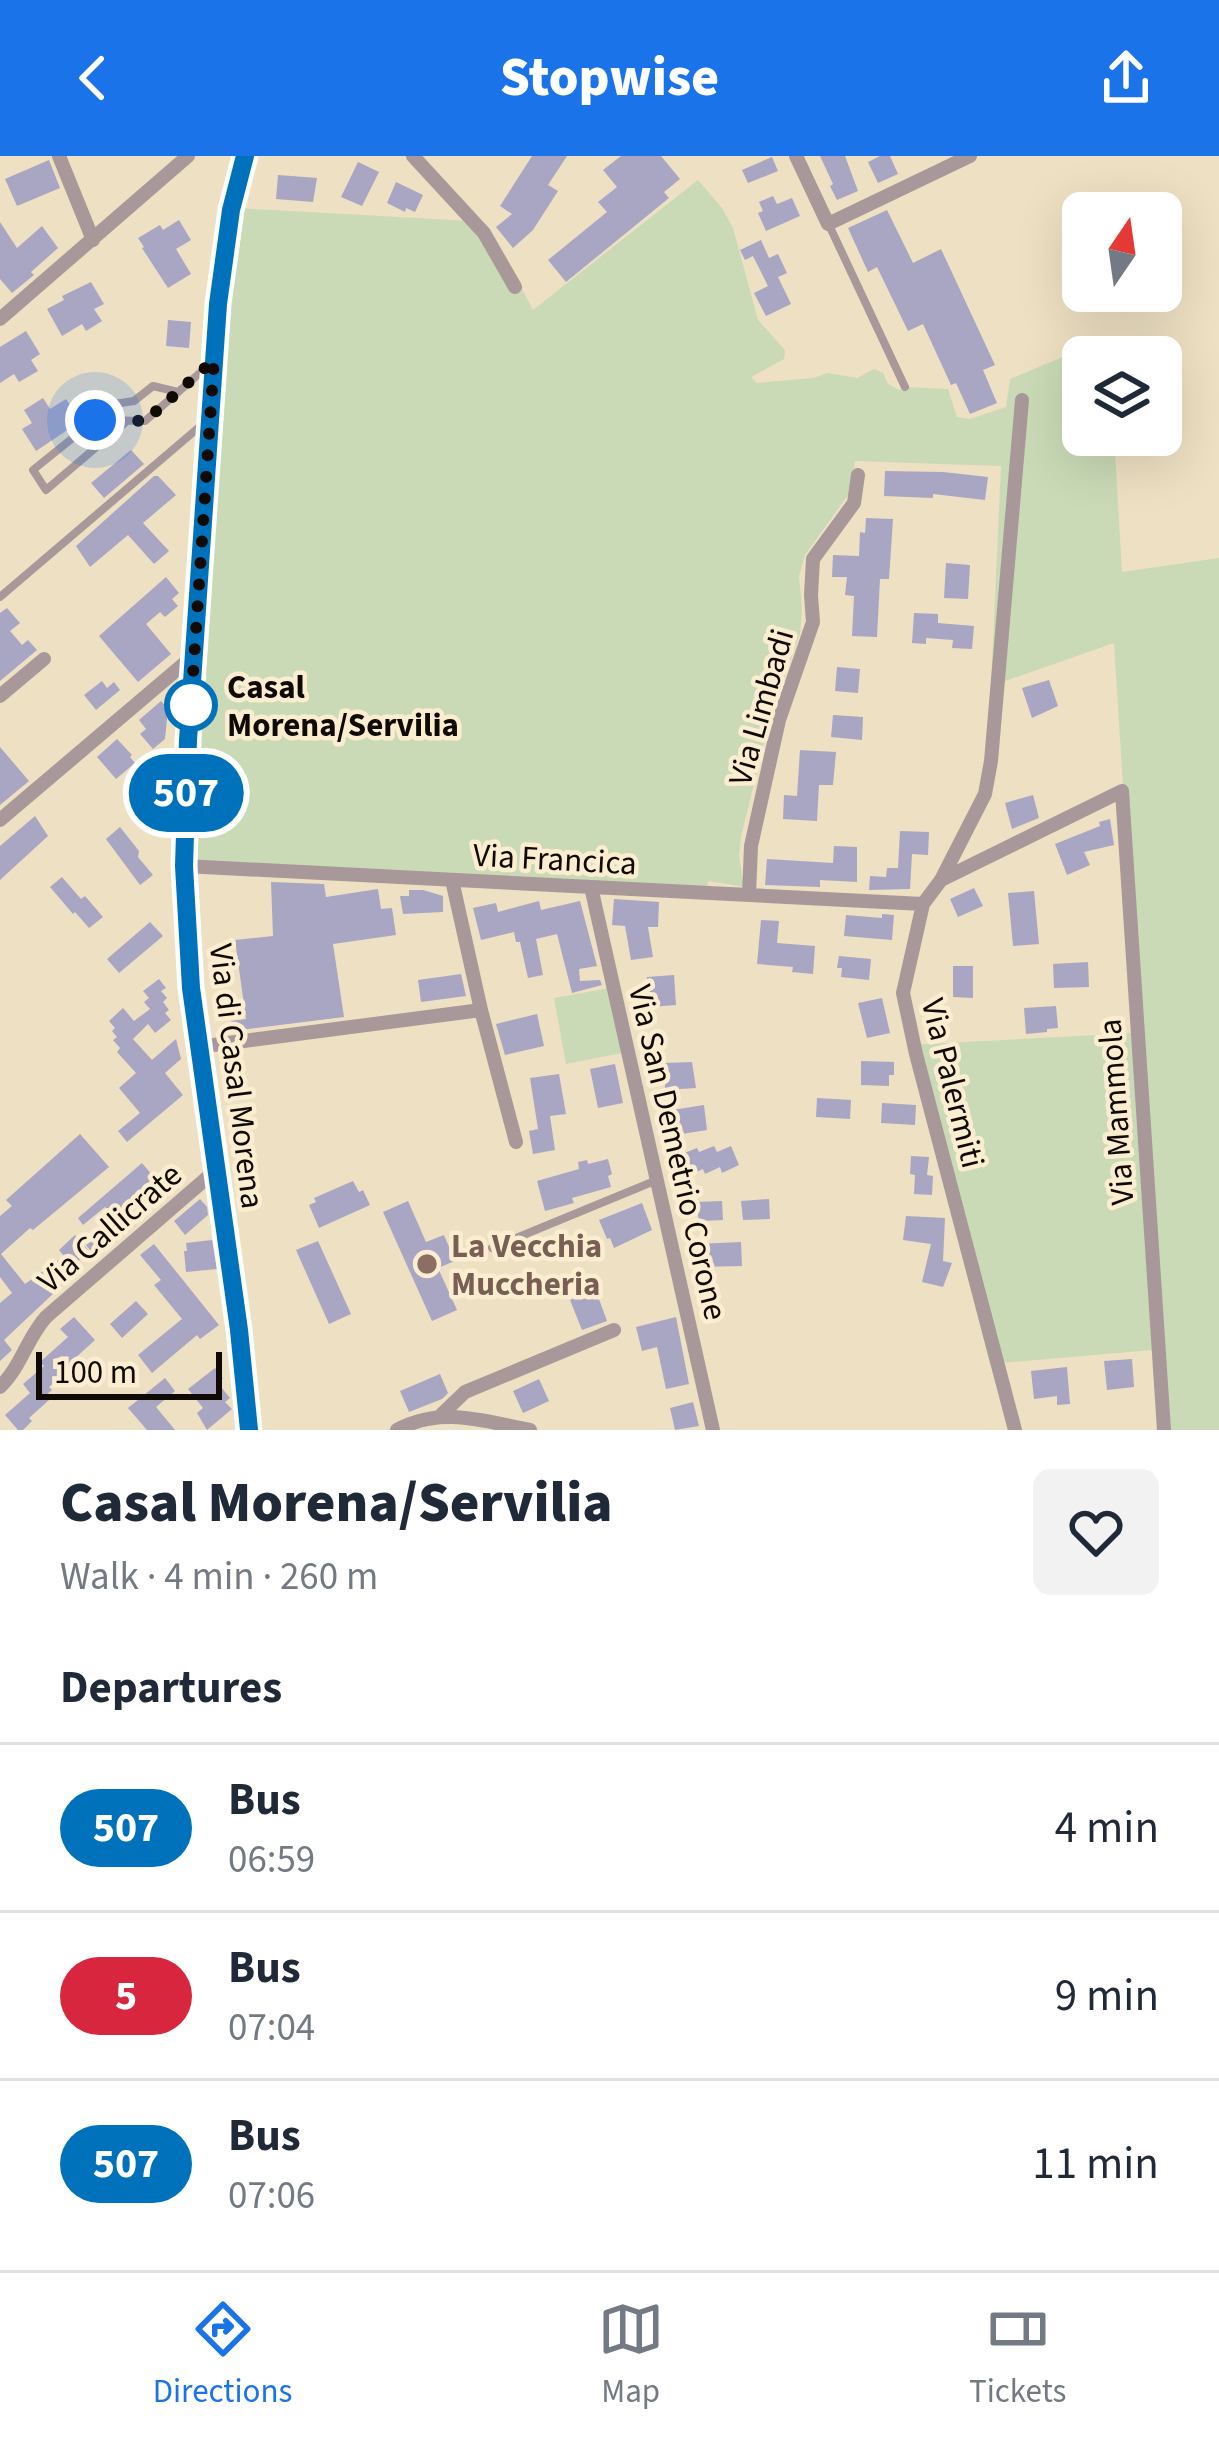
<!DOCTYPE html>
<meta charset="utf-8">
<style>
:root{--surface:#fff;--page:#f2f2f3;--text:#1f2937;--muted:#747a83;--line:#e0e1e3;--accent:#1a73e8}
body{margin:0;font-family:"Source Sans 3",sans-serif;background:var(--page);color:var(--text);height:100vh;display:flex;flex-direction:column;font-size:45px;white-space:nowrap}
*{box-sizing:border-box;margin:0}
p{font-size:39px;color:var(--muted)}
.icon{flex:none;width:66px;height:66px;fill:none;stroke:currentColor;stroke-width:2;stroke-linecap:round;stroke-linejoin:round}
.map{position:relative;height:1274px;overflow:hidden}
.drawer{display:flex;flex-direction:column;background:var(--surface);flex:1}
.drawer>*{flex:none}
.badge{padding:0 24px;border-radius:39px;font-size:42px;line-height:78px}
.needle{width:78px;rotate:13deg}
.tools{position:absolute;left:1062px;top:36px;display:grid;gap:24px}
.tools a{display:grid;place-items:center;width:120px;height:120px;border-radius:18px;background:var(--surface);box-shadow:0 12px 48px #0002;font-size:60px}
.scale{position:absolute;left:36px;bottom:30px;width:186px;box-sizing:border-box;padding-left:12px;border:6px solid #0f0a03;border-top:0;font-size:33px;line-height:42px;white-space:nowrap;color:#0f0a03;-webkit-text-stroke:9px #fbedcf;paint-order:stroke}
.you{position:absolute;width:60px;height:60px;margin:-30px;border:9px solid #fff;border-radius:50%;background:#1a73e8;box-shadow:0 0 0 18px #1a73e833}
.map>.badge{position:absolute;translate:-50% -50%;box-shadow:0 0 0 6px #fff}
h2{padding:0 60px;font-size:45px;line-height:108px}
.round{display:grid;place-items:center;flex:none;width:126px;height:126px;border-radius:18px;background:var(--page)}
.headline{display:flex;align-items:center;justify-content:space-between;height:204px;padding:0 60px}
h1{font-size:57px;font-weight:800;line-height:90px}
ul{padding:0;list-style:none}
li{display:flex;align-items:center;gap:36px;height:168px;padding:0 60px;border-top:3px solid var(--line)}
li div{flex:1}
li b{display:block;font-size:45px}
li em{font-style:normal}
li .badge{min-width:132px;font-weight:700;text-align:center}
header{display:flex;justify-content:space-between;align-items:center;height:156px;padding:0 60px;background:var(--accent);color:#fff;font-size:54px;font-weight:800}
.tab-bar{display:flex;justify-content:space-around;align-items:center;height:168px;border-top:3px solid var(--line);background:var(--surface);font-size:33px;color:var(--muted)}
.tab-bar a{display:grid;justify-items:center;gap:6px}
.tab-bar .selected{color:var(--accent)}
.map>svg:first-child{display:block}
</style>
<header><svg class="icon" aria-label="back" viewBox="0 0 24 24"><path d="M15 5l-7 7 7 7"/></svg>Stopwise<svg class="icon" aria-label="share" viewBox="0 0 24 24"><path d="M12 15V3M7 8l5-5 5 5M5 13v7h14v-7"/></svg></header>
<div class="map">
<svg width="1219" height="1274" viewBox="0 0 1219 1274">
<rect width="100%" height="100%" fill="#eee0c2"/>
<path fill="#cadab6" d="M698,24L722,52L733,72L758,164L785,194L784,203L751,221L757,227L813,222L828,217L857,222L874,213L883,217L888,228L899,234L905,231L948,233L957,261L970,263L1006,251L1010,223L1108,182L1109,201H1083V279H1114L1122,416L1219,402V1274H1164L1114,487L991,530L1001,310L855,305L851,335L805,399L799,420L802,453L800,478L771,558L741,681L739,700L744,731L708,725L706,737L171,711L189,428L220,51L471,65L507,104L533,154Z
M610,832L622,897L566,908L554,842Z
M1133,877L1152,1194L990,1208L908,889Z"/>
<path fill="#a8a6c3" d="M532,0H567L548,29L558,35L533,74L513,92L496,71L512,58L500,50Z
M621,0H661L680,23L664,36L669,42L566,126L548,104L607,56L598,46L617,31L603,14Z
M820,0H845L858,35L837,44L830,30L833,28Z
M880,0H890L898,18L878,27L868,6Z
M772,1L778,15L748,27L742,14Z
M49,4L60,32L17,50L5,23Z
M358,6L379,16L362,50L341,41Z
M278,19L317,22L313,46L276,43Z
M396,26L423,39L415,56L406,52L405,56L387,47Z
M773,40L777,48L792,42L800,60L766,75L758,57L763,55L759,46Z
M887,54L913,107L941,93L995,209L983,214L997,247L970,258L956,227L951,229L923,168L908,175L877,111L868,116L848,72Z
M179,64L191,84L176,93L191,118L168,132L142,92L144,91L138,82L160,69L163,74Z
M0,66L17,92L42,70L58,92L31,116L34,119L12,137L0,123Z
M761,84L769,102L778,98L787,117L778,121L791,148L766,160L754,137L768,130L753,100L745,104L740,94Z
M91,126L104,148L94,153L102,165L86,175L82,168L62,180L47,153L64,144L62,140Z
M168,164L191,166L189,192L166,190Z
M26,175L40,198L31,204L38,215L19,226L14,218L0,227V191Z
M43,242L50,253L66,243L81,265L36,295L22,273L32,267L24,254Z
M131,294L144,308L104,342L91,327Z
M885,315L943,316L988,321L985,344L933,338V342L884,340Z
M154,320H158L176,339L143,367L169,395L154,408L128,379L90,411L76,390Z
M866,362L893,363L889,423H880L877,481L852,480L854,440L845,439L847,421H832L833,399L859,400L860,376L865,377Z
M946,407L970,409L968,443L944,442Z
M166,421L179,437L172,443L178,450L165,461L160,456L146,468L171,498L138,526L99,480Z
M7,452L20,467L10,475L22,489L28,484L37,494L0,525V457Z
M914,457L938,458V467L974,470L972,493L952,492L953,484L926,482V488L912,487Z
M837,511L860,513L858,537L835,535Z
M1049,524L1058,550L1032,562L1022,532Z
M102,525L107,532L114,526L120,534L96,554L84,539Z
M161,545L168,553L165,583L153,593L140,578L146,573L139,564Z
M833,559L863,561L862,584L831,581Z
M117,583L132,599L130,601L135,607L116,623L97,601Z
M0,591L29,625L0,649Z
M800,594L836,596L833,629H819L817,665L783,663L784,639L797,640Z
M1033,639L1039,662L1012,673L1005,647Z
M35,660L48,680L0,724V690Z
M1110,663L1114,689L1084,696L1090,709L1067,719L1055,688L1100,670L1099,666Z
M120,671L139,695L138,701L153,719L140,729L106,683Z
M900,675L929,676L928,699L912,698L910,733L869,734L870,720L886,721L887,712H898Z
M834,690L857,691V726L820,724V731L765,729L767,703L833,707Z
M62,721L81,743L85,740L103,761L89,772L75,756L73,758L50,731Z
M271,726L324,728L326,741L378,733L381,753L392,752L396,779L333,788L344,861L232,875L231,865L246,863L235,784L273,780Z
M974,732L983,750L958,761L950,743Z
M409,734H423L443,740V756L403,758L400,740H409Z
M1034,735L1039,788L1013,790L1008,737Z
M614,743L659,746L658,771H648L653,801L631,804L625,770L612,769Z
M539,745L541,754L580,745L597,810L579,813L580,825L600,824L602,829L572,837L557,778L536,783L543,819L528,822L520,786H516L514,776L481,784L473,752L496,747L498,756Z
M882,758L894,759L892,784L844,780L846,759L882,762Z
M761,764L779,765L777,787L815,790L813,818L792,816L793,811L757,808Z
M150,766L163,780L119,817L107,803Z
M839,800L871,803L869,824L841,821L842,812H837Z
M1088,806L1089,831L1054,832L1053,808Z
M953,810H973V842L953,841Z
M461,818L466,840L421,846L418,824Z
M674,819L676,849L649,851L647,821Z
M159,823L166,832L161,835L167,842L163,846L169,854L165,857L171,864L155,877L148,868L133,883L152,904L176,883L181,903L165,917L183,939L127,986L118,975L140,957L119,932L136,917L117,896L120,892L113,884L117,881L112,875L115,872L109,865L123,852L134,865L150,853L144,846L149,842L143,835Z
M882,842L890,877L867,882L858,847Z
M1056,850L1058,872L1047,873V876L1026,878L1024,852Z
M537,858L544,890L505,899L496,868Z
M861,905L894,906V919H889V930L861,929Z
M692,906L696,932L665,934V907Z
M615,908L623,947L598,952L590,913Z
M559,918L566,958L550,960L555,994L533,998L529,975L538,973L530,922Z
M817,942L851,944L850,963L816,961Z
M882,947L916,949L915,969L881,967Z
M704,949L707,974L669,980L666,955Z
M80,978L109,1011L33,1074L30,1072L1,1098L25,1128L64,1100L59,1094L75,1079L89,1095L70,1113L74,1118L4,1184L12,1194L0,1205V1147L12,1137L0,1121V1060L12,1050L6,1044Z
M714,990L717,996L731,990L739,1009L722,1017L720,1011L705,1018L703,1013L688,1020L679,999L697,992L699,996Z
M911,1000L929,1001L927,1019L933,1020L932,1039L914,1038L915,1019L910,1018Z
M608,1003L612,1018L608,1020L611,1031L572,1042L574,1047L545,1055L537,1025L579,1013L578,1006L587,1004L588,1008Z
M142,1007L158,1026L123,1056L135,1070L111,1090L109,1088L94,1099L86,1089L118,1066L105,1051L83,1069L78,1062Z
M353,1025L359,1036L363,1034L370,1049L319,1072L309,1049L316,1046L314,1042Z
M200,1043L207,1051L208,1059L185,1079L174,1065Z
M769,1043L770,1063L743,1064L741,1045Z
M408,1045L426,1086L444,1079L455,1105L438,1112L457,1154L432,1165L383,1056Z
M722,1045L723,1064L699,1065L696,1046Z
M642,1047L652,1074L614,1092L610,1082L607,1083L599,1064Z
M906,1060L945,1062L943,1105L952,1107L943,1131L922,1126L931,1088L903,1084Z
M212,1084L217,1113L186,1116L184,1095H187L186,1087Z
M318,1085L351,1158L329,1168L296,1094Z
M741,1086L742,1110L698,1111L697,1088Z
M154,1088L219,1169L200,1183L197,1179L152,1217L138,1199L182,1163L154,1129L161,1124L140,1099Z
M596,1135L607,1165L582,1174L570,1144Z
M136,1145L148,1158L122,1182L110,1168Z
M74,1161L95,1184L73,1204L76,1207L49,1231L52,1234L45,1240L49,1244L29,1262L32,1265L23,1274H18L5,1259L30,1237L23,1228L44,1210L40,1206L68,1181L60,1173Z
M676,1161L689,1228L666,1233L657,1191L642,1195L636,1171Z
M1132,1203L1134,1231L1107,1234L1104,1205Z
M1067,1211L1070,1248L1057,1249V1240L1034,1243L1031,1215Z
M215,1212L223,1222L217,1226L230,1242L225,1246L232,1253L207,1274L197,1257L203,1252L188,1233Z
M440,1218L448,1237L442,1243L409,1256L400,1235Z
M165,1222L175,1235L156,1251L175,1274H147L128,1252Z
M539,1223L549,1245L523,1257L513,1235Z
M693,1246L699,1270L675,1274L670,1252Z"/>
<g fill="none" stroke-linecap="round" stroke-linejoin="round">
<path stroke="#a8989a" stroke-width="8" d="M829,69L905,231
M114,264V248L134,245L153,230L178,236
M127,265L46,334L33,314L95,264L145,265L209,209
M0,441L204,267
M492,1092L657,1024"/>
<path stroke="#a8989a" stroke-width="14" d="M59,0L93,84
M413,0L484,77L515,131
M796,0L828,68L970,0
M0,163L188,0
M0,540L44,503
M0,664L193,500
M184,710L923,748
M452,724L481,854L516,986
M941,724L1122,635L1164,1274
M591,731L713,1274
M749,739L751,690L779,564L813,466L811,439L813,403L854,347L858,319
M198,891L481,854
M0,1231C21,1211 27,1182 46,1161L216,1014
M441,1259L465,1236L614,1174
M397,1274C441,1250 483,1265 530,1274
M1015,1274L916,898L903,837L923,748L941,724L985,638L991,605L1022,244"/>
<path stroke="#8c7578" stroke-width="21" d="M245,0C212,97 215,205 208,306C196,472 176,639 189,805C201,962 241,1117 249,1274"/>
</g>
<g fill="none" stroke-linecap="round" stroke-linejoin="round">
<g stroke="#fff" stroke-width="27">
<path id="line" d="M245,0L231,54L218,148L188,584L184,710L191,832L239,1174L249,1274"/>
</g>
<use href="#line" stroke="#0072bc" stroke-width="18"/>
<path stroke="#0f0a03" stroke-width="12" stroke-dasharray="0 21.6" d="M95,264L145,265L214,204L191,549"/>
</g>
<circle fill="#fff" stroke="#0072bc" stroke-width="6" cx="191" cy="549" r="24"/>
<circle fill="#8d6e63" stroke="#fbedcf" stroke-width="4.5" cx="427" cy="1108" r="12"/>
<g text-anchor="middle" stroke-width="9" stroke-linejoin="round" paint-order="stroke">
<g font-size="33" font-weight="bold" fill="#0f0a03" stroke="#fbedcf" text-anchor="start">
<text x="227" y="542">Casal<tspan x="227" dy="38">Morena/Servilia</tspan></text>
</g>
<g font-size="33" fill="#0f0a03" stroke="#fbedcf">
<text transform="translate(760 551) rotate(-74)" y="12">Via Limbadi</text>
<text transform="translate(555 702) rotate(3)" y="12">Via Francica</text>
<text transform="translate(238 920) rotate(83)" y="12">Via di Casal Morena</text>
<text transform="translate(954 927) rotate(76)" y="12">Via Palermiti</text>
<text transform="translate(1115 956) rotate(-94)" y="12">Via Mammola</text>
<text transform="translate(679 996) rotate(77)" y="12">Via San Demetrio Corone</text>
<text transform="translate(109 1071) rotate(-41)" y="12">Via Callicrate</text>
</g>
<g font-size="33" font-weight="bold" fill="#785e54" stroke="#fbedcf" text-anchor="start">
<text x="451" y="1101">La Vecchia<tspan x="451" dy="38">Muccheria</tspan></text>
</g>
</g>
</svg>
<div class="tools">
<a><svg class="needle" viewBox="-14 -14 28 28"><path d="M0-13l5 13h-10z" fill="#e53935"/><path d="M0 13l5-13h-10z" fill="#747a83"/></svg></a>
<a><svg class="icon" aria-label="layers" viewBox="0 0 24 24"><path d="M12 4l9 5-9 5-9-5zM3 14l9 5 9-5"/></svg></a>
</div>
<div class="scale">100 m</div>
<div class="you" style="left:95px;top:264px"></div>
<b class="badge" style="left:186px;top:637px;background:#0072bc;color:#fff">507</b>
</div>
<section class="drawer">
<div class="headline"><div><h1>Casal Morena/Servilia</h1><p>Walk · 4 min · 260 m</p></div><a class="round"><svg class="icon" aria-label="heart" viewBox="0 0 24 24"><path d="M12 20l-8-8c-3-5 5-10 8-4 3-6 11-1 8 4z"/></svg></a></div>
<h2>Departures</h2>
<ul>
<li><span class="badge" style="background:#0072bc;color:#fff">507</span><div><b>Bus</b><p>06:59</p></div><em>4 min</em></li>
<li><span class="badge" style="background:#d7263d;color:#fff">5</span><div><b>Bus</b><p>07:04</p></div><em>9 min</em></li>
<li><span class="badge" style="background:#0072bc;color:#fff">507</span><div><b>Bus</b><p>07:06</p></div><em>11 min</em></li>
</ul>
</section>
<nav class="tab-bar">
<a class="selected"><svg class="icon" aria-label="directions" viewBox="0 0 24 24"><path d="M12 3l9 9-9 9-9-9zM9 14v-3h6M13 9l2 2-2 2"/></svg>Directions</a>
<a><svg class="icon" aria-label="map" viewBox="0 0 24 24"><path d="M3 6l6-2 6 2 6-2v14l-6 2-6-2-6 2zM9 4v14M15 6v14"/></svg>Map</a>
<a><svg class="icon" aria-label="tickets" viewBox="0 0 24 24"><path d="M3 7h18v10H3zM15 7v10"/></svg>Tickets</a>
</nav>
